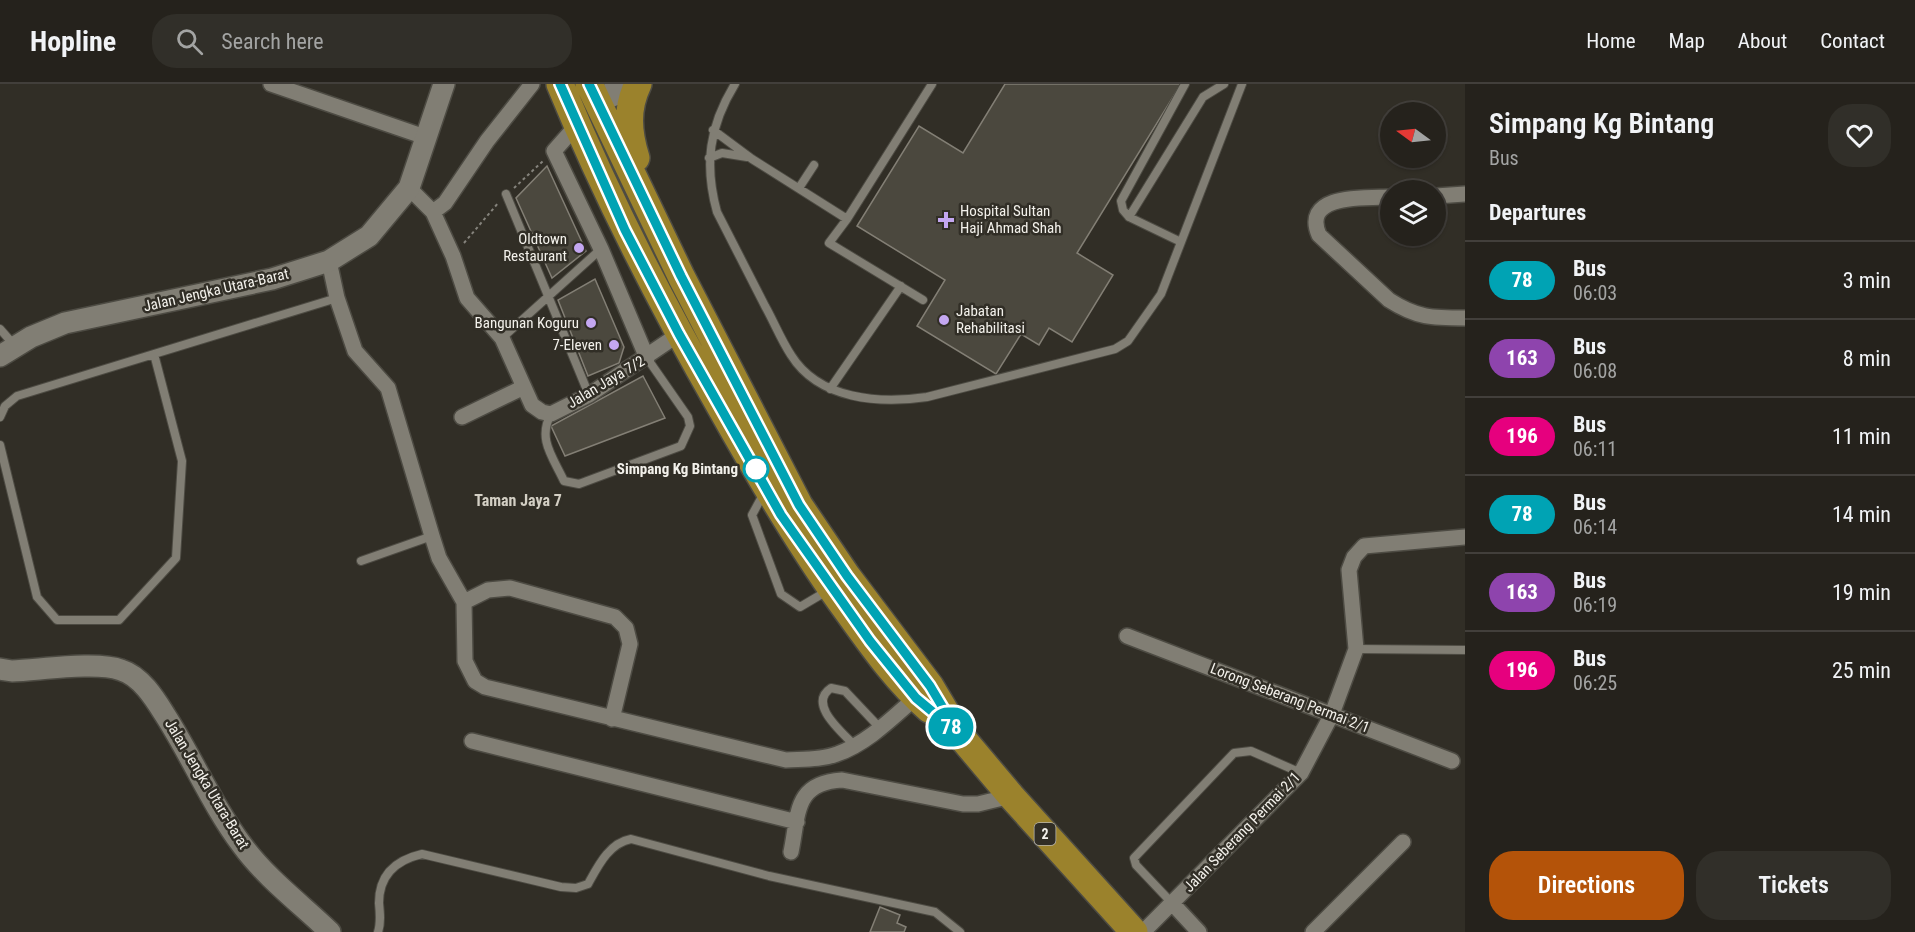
<!DOCTYPE html>
<style>
:root{--surface:#25221c;--page:#312f29;--text:#f1f3f6;--muted:#a3a4a3;--line:#423f3b;--accent:#b45309}
body{margin:0;font-family:"Roboto Condensed",sans-serif;background:var(--page);color:var(--text);height:100vh;display:flex;flex-direction:column;font-size:22px;white-space:nowrap}
*{box-sizing:border-box;margin:0}
p{font-size:20px;color:var(--muted)}
.icon{flex:none;width:33px;height:33px;fill:none;stroke:currentColor;stroke-width:2;stroke-linecap:round;stroke-linejoin:round}
.map{position:relative;flex:1;overflow:hidden}
.drawer{display:flex;flex-direction:column;background:var(--surface);width:450px}
.drawer>*{flex:none}
.badge{padding:0 12px;border-radius:20px;font-size:21px;line-height:39px}
.needle{width:39px;rotate:285deg}
.controls{position:absolute;left:1380px;top:18px;display:grid;gap:12px}
.controls a{display:grid;place-items:center;width:66px;height:66px;border-radius:50%;background:var(--surface);box-shadow:0 2px 4px #0004,0 0 0 2px var(--line);font-size:30px}
.map>.badge{position:absolute;translate:-50% -50%;box-shadow:0 0 0 3px #fff}
h2{padding:0 24px;font-size:22px;line-height:54px}
.round{display:grid;place-items:center;flex:none;width:63px;height:63px;border-radius:24px;background:var(--page)}
.overview{display:flex;align-items:center;justify-content:space-between;height:102px;padding:0 24px}
h1{font-size:28px;font-weight:600;line-height:45px}
.primary-button{display:flex;gap:12px;margin-top:auto;padding:12px 24px}
.primary-button a{flex:1;height:69px;border-radius:24px;background:var(--accent);color:#fff;font-size:24px;font-weight:600;line-height:69px;text-align:center}
.primary-button a+a{background:var(--page);color:var(--text)}
ul{padding:0;list-style:none}
li{display:flex;align-items:center;gap:18px;height:78px;padding:0 24px;border-top:2px solid var(--line)}
li div{flex:1}
li b{display:block;font-size:22px}
li em{font-style:normal}
li .badge{min-width:66px;font-weight:700;text-align:center}
header{display:flex;align-items:center;gap:36px;box-sizing:border-box;height:84px;padding:0 30px;background:var(--surface);border-bottom:2px solid var(--line)}
header strong{font-size:28px}
nav{display:flex;gap:33px;margin-inline-start:auto;font-size:21px}
.search{width:420px;height:54px;background:var(--page);display:flex;align-items:center;gap:15px;box-sizing:border-box;padding:0 21px;border-radius:24px;color:var(--muted);font-size:22px}
main{display:flex;flex:1;min-height:0}
.map>svg:first-child{display:block}
</style>
<header>
<strong>Hopline</strong>
<div class="search"><svg class="icon" aria-label="search" viewBox="0 0 24 24"><circle cx="10" cy="10" r="6"/><path d="M15 15l6 6"/></svg>Search here</div>
<nav><a>Home</a><a>Map</a><a>About</a><a>Contact</a></nav>
</header>
<main>
<div class="map">
<svg width="1465" height="848" viewBox="0 0 1465 848">
<rect width="100%" height="100%" fill="#312e26"/>
<path fill="#4b483e" stroke="#837f75" stroke-width="1.5" d="M1005,0H1181L1077,169L1113,191L1072,258L1049,244L1039,261L1021,250L996,290L917,242L945,196L857,142L919,42L963,69Z
M547,82L586,167L552,194L516,114Z
M595,195L624,263L619,279L588,292L558,216Z
M643,292L665,334L565,372L551,342Z
M880,823L900,831L897,839L906,843L904,848H870Z"/>
<g fill="none" stroke-linecap="round" stroke-linejoin="round">
<g stroke="#4d4b43" stroke-width="10">
<path id="lane" d="M735,0C709,42 704,81 717,128C733,159 749,191 765,222C774,238 781,256 791,271C819,316 880,320 927,313L1115,265L1128,257L1161,210L1242,0
M713,46L752,75L847,135
M709,74L722,69L747,73
M799,104L814,81
M506,110L589,311
M1129,133L1203,13L1224,0
M1181,158L1129,133L1123,126L1121,117L1185,0
M923,216L829,159L847,135L932,0
M0,245L14,261
M502,254L601,165
M830,305L901,202
M551,330C537,355 553,373 564,397L579,400L681,362L690,342L688,333L647,274
M0,333L5,322L17,312L337,214
M0,361L37,513L57,536H119L176,474L182,377L154,270
M764,409L752,431L781,510L800,523L827,507
M361,477L432,452
M1356,565L1465,566
M855,662C842,648 807,620 831,604L845,607L880,644
M1172,819L1136,781L1134,774L1234,669L1251,667L1301,689
M378,848C381,839 380,829 379,819C379,791 396,776 422,770L561,803L576,804L588,800C598,782 609,759 631,755L769,792L935,828L960,848"/>
</g>
<g stroke="#4d4b43" stroke-width="18">
<path id="street" d="M271,0L425,53
M599,20L614,0
M595,22L615,14L631,0
M577,41L554,67L601,165L647,274
M409,104L433,128L453,172L467,214L502,254L532,321L542,328L551,330L589,311L679,250
M1436,112L1465,110
M1390,113C1367,114 1301,109 1319,151L1389,216C1417,234 1432,234 1465,234
M433,128L445,119L487,57L532,0
M329,177L337,214L355,267L388,304L432,452L439,474L464,518L465,577L475,597L485,603L786,676C803,675 821,676 837,670C869,659 896,630 921,609
M462,333L524,303
M464,518L488,506L510,504L615,533L626,544L630,560L612,635
M1127,552L1452,677
M472,657L797,738
M791,768C799,729 794,699 842,696L963,720H978L1011,712
M1172,819L1199,848
M1143,848L1301,689L1332,630L1356,565L1349,486L1354,473L1364,462L1465,453
M1313,848L1403,758"/>
</g>
<g stroke="#4d4b43" stroke-width="24">
<path id="secondary" d="M0,272L31,253L65,239L272,195L329,177L369,152L409,104L444,0
M0,585L12,587C40,586 97,577 121,586C141,592 155,615 165,631C192,673 212,721 242,761C266,794 301,820 330,848"/>
</g>
<g stroke="#4d4b43" stroke-width="30">
<path id="highway" d="M560,0C606,112 661,219 721,324C758,390 796,455 840,517C867,554 894,595 929,625
M589,0L681,192L799,421L847,492L930,602L958,649L1011,712L1134,848
M636,74C628,48 626,25 638,0"/>
</g>
<path stroke="#85837c" stroke-width="2" stroke-dasharray="3 3" stroke-linecap="butt" d="M514,104L543,77
M464,159L499,118"/>
<use href="#lane" stroke="#817e74" stroke-width="8"/>
<use href="#street" stroke="#817e74" stroke-width="15"/>
<use href="#secondary" stroke="#817e74" stroke-width="21"/>
<use href="#highway" stroke="#9b822c" stroke-width="27"/>
</g>
<g fill="none" stroke-linecap="round" stroke-linejoin="round">
<g stroke="#fff" stroke-width="14">
<path id="line" d="M560,0L625,146L679,250L781,431L870,557L916,614L958,649L930,602L847,492L799,421L681,192L589,0"/>
</g>
<use href="#line" stroke="#00a3b4" stroke-width="9"/>
</g>
<g fill="#c4a7f1" stroke="#312e26" stroke-width="2">
<path d="M943 127h6v6h6v6h-6v6h-6v-6h-6v-6h6z"/>
<circle cx="579" cy="164" r="6"/>
<circle cx="944" cy="236" r="6"/>
<circle cx="591" cy="239" r="6"/>
<circle cx="614" cy="261" r="6"/>
</g>
<circle fill="#fff" stroke="#00a3b4" stroke-width="3" cx="756" cy="385" r="12"/>
<g text-anchor="middle" stroke-width="5" stroke-linejoin="round" paint-order="stroke">
<rect fill="#312e26" stroke="#b9b6b0" stroke-width="1.5" x="1034.5" y="739" width="21" height="22" rx="4.5"/>
<g font-size="14" font-weight="bold" fill="#f3f1eb">
<text x="1045" y="755">2</text>
</g>
<g font-size="15" fill="#f3f1eb" stroke="#312e26" text-anchor="end">
<text x="960" y="132" text-anchor="start">Hospital Sultan<tspan x="960" dy="17">Haji Ahmad Shah</tspan></text>
<text x="567" y="160">Oldtown<tspan x="567" dy="17">Restaurant</tspan></text>
<text x="956" y="232" text-anchor="start">Jabatan<tspan x="956" dy="17">Rehabilitasi</tspan></text>
<text x="579" y="244">Bangunan Koguru</text>
<text x="602" y="266">7-Eleven</text>
</g>
<g font-size="15" fill="#f3f1eb" stroke="#312e26">
<text transform="translate(216 206) rotate(-13)" y="5">Jalan Jengka Utara-Barat</text>
<text transform="translate(606 298) rotate(-31)" y="5">Jalan Jaya 7/2</text>
<text transform="translate(1290 614) rotate(21)" y="5">Lorong Seberang Permai 2/1</text>
<text transform="translate(207 700) rotate(59)" y="5">Jalan Jengka Utara-Barat</text>
<text transform="translate(1242 748) rotate(-46)" y="5">Jalan Seberang Permai 2/1</text>
</g>
<g font-size="15" font-weight="bold" fill="#f3f1eb" stroke="#312e26" text-anchor="end">
<text x="738" y="390">Simpang Kg Bintang</text>
</g>
<g font-size="16" font-weight="bold" fill="#d3cfc4" stroke="#312e26">
<text x="518" y="422">Taman Jaya 7</text>
</g>
</g>
</svg>
<div class="controls">
<a><svg class="needle" viewBox="-14 -14 28 28"><path d="M0-13l5 13h-10z" fill="#e53935"/><path d="M0 13l5-13h-10z" fill="#a3a4a3"/></svg></a>
<a><svg class="icon" aria-label="layers" viewBox="0 0 24 24"><path d="M12 4l9 5-9 5-9-5zM3 14l9 5 9-5"/></svg></a>
</div>
<b class="badge" style="left:951px;top:643px;background:#00a3b4;color:#fff">78</b>
</div>
<section class="drawer">
<div class="overview"><div><h1>Simpang Kg Bintang</h1><p>Bus</p></div><a class="round"><svg class="icon" aria-label="heart" viewBox="0 0 24 24"><path d="M12 20l-8-8c-3-5 5-10 8-4 3-6 11-1 8 4z"/></svg></a></div>
<h2>Departures</h2>
<ul>
<li><span class="badge" style="background:#00a3b4;color:#fff">78</span><div><b>Bus</b><p>06:03</p></div><em>3 min</em></li>
<li><span class="badge" style="background:#8e44ad;color:#fff">163</span><div><b>Bus</b><p>06:08</p></div><em>8 min</em></li>
<li><span class="badge" style="background:#e6007e;color:#fff">196</span><div><b>Bus</b><p>06:11</p></div><em>11 min</em></li>
<li><span class="badge" style="background:#00a3b4;color:#fff">78</span><div><b>Bus</b><p>06:14</p></div><em>14 min</em></li>
<li><span class="badge" style="background:#8e44ad;color:#fff">163</span><div><b>Bus</b><p>06:19</p></div><em>19 min</em></li>
<li><span class="badge" style="background:#e6007e;color:#fff">196</span><div><b>Bus</b><p>06:25</p></div><em>25 min</em></li>
</ul>
<div class="primary-button"><a>Directions</a><a>Tickets</a></div>
</section>
</main>
